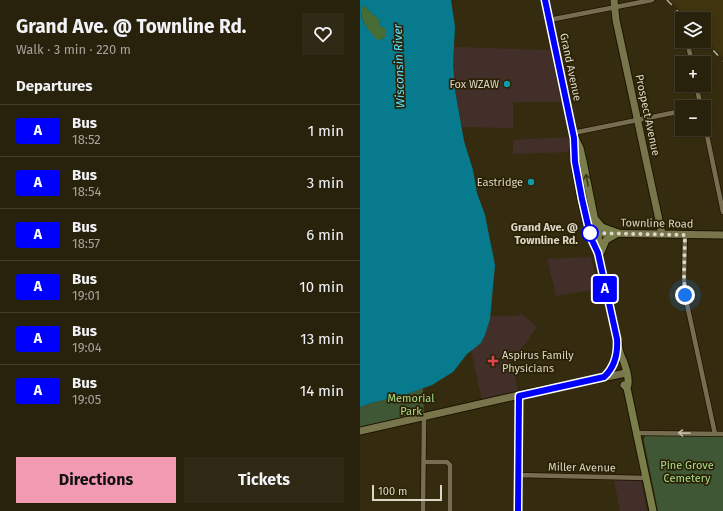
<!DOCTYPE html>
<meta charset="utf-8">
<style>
:root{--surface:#28210c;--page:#302915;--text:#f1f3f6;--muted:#a5a39d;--line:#443e2d;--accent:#f19ab2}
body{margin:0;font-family:"Fira Sans",sans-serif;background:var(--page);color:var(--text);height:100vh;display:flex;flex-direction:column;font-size:15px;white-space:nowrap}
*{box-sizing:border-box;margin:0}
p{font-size:13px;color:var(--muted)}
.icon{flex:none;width:22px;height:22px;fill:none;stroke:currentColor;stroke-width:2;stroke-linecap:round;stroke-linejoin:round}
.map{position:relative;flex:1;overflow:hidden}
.side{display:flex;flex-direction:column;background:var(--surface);width:360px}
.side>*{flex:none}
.badge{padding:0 8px;border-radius:3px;font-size:14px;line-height:26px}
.buttons{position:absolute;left:315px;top:12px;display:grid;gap:8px}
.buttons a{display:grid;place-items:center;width:36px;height:36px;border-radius:0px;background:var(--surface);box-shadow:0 1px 3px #0004,0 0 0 1px var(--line);font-size:20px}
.scale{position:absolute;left:12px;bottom:10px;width:70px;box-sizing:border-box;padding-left:4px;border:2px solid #dcd6c6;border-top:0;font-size:11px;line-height:14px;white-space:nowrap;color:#dcd6c6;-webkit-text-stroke:3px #2b2206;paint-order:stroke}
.you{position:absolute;width:20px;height:20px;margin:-10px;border:3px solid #fff;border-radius:50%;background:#1a73e8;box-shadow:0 0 0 6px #1a73e833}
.map>.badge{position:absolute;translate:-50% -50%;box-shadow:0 0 0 2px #fff}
h2{padding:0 16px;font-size:15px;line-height:36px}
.round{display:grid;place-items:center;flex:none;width:42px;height:42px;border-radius:0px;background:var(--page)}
.headline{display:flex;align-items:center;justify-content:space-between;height:68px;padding:0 16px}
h1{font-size:19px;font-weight:700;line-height:30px}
.cta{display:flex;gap:8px;margin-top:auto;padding:8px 16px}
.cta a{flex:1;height:46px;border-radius:0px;background:var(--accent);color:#111;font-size:16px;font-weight:700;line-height:46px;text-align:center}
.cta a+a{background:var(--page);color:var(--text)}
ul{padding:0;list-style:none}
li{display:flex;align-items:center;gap:12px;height:52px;padding:0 16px;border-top:1px solid var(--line)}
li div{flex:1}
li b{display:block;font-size:15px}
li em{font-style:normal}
li .badge{min-width:44px;font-weight:700;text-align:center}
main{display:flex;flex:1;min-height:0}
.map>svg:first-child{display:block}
</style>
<main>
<section class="side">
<div class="headline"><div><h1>Grand Ave. @ Townline Rd.</h1><p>Walk · 3 min · 220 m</p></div><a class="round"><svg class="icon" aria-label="heart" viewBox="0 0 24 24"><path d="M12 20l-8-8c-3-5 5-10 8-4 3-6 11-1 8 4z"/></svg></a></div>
<h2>Departures</h2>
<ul>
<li><span class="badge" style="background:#00f;color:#fff">A</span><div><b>Bus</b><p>18:52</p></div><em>1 min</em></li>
<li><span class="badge" style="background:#00f;color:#fff">A</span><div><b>Bus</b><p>18:54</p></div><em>3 min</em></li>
<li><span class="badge" style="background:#00f;color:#fff">A</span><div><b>Bus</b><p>18:57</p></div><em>6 min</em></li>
<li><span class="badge" style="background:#00f;color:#fff">A</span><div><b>Bus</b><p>19:01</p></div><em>10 min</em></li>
<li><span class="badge" style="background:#00f;color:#fff">A</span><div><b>Bus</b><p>19:04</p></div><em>13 min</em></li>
<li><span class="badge" style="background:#00f;color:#fff">A</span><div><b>Bus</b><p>19:05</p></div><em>14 min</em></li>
</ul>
<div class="cta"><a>Directions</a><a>Tickets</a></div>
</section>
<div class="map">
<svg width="363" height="511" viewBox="0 0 363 511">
<rect width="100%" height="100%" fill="#352c10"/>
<path fill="#422f29" d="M94,47L190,50L201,102H153V128L102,127L95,90L93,64Z
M208,137L211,152L153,154V140Z
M231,257L238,289L196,296L187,259Z
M161,313L177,327L152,361L158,393L122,401L111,350L121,343L125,335L130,316H158Z
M254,480L281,481L287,511H260Z"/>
<path fill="#40340f" d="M310,0H363V57L344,37V19H328Z"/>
<path fill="#3f5734" d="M63,388L64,414L0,428V407C20,399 42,396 63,388Z
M287,434L363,436V511H298L284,441V438Z"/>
<path fill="#476d36" d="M5,6L11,13L19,19L20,26L25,28V37L20,40H16C8,29 0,21 1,7Z"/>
<path fill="#077a8e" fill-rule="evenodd" d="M0,0H91L95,27L93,64L95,90L104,141L113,170L117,193L125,215L135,265L130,319L125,335L121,343L107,354L93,372L72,385L44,395L11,403L0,407ZM5,6L11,13L19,19L20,26L25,28V37L20,40L16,39C8,29 0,21 1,8Z"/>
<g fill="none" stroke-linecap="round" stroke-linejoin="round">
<g stroke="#1d1400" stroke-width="6">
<path id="street" d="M189,20L292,0
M327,41L332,63
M336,85L341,107
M344,121L363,212
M213,133L322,111
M325,235L324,278L325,295L355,434
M277,433L363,434
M64,462H87L90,465V511
M158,475L286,478
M63,511L64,417
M158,511L159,396"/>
</g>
<g stroke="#1d1400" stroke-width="9">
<path id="secondary" d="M254,0L256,20L302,234
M231,233L363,235
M244,377C254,368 257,357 257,343
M0,431L164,394L266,373"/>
</g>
<g stroke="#1d1400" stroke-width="9">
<path id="primary" d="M185,0L214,138C212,160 226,234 238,253L260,353C264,361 271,380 267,388
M215,138L220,148L223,161L239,241L238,253
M235,219L242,227L258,233
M241,252L246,240L258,233
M264,385L267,388L293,511"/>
</g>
<use href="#street" stroke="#776d50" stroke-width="4.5"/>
<use href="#secondary" stroke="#78754d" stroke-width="7"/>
<use href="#primary" stroke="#797e4b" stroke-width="7"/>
<path stroke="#b4ae9b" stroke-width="1.5" stroke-dasharray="7 7" stroke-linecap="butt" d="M307,0L325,19
M344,40L363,61"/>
</g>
<defs><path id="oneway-shaft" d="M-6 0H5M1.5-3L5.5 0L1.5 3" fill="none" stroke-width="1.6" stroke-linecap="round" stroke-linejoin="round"/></defs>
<use stroke="#3e3917" href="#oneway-shaft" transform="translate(227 180) rotate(-101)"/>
<use stroke="#c3bca8" href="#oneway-shaft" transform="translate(324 433) rotate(-179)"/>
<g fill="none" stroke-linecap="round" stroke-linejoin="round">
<g stroke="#fff" stroke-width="9">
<path id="line" d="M158,511L159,396L244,377C255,367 258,354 257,339L238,253L231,238L222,199L215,162L214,138L185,0"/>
</g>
<use href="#line" stroke="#00f" stroke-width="6"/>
<path stroke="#dcd6c6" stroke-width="4" stroke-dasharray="0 7.2" d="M230,233L325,235L324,275L325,295"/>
</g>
<g fill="#0f9aa8" stroke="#2b2206" stroke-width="1.5">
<circle cx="147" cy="84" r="4"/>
<circle cx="171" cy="182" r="4"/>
</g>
<circle fill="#fff" stroke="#00f" stroke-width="2" cx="230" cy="233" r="8"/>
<path fill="#e0444e" stroke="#2b2206" stroke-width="1.5" d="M131 355h4v4h4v4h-4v4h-4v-4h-4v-4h4z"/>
<g text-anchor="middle" stroke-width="3.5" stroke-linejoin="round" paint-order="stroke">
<g font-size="11" fill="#dcd6c6" stroke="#2b2206">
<text transform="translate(211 67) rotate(78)" y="4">Grand Avenue</text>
<text transform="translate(288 115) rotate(78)" y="4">Prospect Avenue</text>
<text transform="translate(297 223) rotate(1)" y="4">Townline Road</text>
<text transform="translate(222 467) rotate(1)" y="4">Miller Avenue</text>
</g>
<g font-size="11" fill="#dcd6c6" stroke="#2b2206" text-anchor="end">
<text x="139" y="88">Fox WZAW</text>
<text x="163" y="186">Eastridge</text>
<text x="142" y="359" text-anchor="start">Aspirus Family<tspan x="142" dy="13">Physicians</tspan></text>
</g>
<g font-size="11" font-weight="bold" fill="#dcd6c6" stroke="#2b2206" text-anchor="end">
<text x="218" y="231">Grand Ave. @<tspan x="218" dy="13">Townline Rd.</tspan></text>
</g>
<g font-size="11" fill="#a5dd8c" stroke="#2b2206">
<text x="51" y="402">Memorial<tspan x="51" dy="13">Park</tspan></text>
<text x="327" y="469">Pine Grove<tspan x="327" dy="13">Cemetery</tspan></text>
</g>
<g font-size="12" font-style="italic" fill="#59e1fe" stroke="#2b2206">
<text transform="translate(39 66) rotate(-92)" y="4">Wisconsin River</text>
</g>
</g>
</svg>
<div class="buttons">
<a><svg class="icon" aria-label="layers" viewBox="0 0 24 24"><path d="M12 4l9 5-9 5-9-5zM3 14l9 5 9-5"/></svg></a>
<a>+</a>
<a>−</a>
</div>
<div class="scale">100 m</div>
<div class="you" style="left:325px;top:295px"></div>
<b class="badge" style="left:245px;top:289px;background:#00f;color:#fff">A</b>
</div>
</main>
